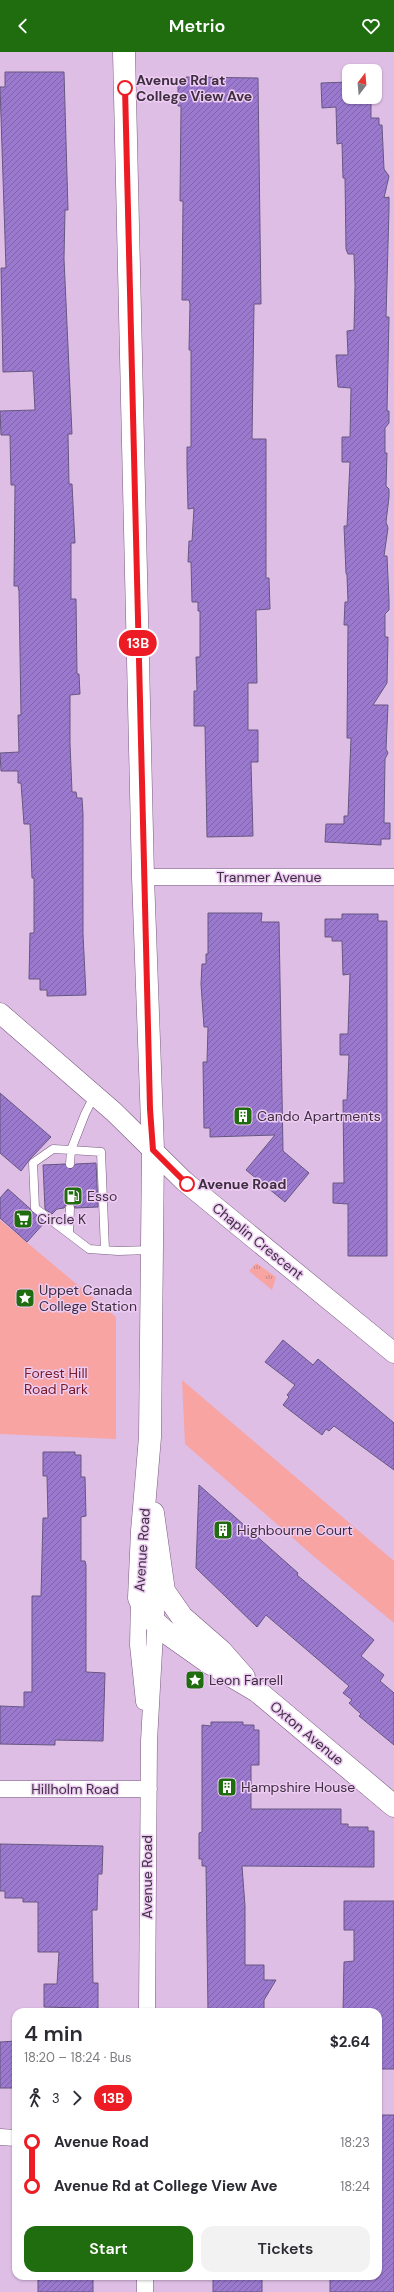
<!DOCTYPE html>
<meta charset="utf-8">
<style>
:root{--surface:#fff;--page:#f2f2f3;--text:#2b2b33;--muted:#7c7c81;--accent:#206d10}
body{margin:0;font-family:"DM Sans",sans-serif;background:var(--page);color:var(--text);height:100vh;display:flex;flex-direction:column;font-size:15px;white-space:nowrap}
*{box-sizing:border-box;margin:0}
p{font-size:13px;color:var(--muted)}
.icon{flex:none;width:22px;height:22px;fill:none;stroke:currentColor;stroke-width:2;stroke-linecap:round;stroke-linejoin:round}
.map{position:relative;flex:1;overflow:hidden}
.drawer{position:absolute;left:12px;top:1956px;width:370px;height:272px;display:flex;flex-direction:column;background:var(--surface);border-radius:12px;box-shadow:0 1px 3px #0004}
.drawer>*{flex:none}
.badge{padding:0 8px;border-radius:13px;font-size:14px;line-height:26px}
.needle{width:26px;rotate:16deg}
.fabs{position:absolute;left:342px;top:12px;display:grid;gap:8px}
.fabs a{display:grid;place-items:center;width:40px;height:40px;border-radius:8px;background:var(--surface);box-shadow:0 1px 3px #0004;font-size:20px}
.map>.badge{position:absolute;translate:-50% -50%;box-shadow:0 0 0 2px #fff}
.legs{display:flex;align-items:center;gap:6px;height:44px;padding:0 12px;font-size:13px}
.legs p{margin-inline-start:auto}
.overview{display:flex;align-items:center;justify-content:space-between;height:68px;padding:0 12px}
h1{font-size:22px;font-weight:600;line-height:30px}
.action{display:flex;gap:8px;margin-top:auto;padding:8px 12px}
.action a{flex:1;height:46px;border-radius:12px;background:var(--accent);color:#fff;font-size:16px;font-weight:600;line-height:46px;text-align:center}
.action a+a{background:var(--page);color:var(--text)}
ul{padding:0 12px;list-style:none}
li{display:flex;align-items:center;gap:14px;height:44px;font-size:15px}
li i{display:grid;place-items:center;width:6px;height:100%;margin:0 5px;background:currentColor}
li i::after{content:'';width:10px;height:10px;margin:-5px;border:3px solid;border-radius:50%;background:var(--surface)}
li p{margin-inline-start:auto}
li:first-child i{background:linear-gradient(#0000 50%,currentColor 0)}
li:last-child i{background:linear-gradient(currentColor 50%,#0000 0)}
header{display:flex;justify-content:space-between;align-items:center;height:52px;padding:0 12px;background:var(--accent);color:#fff;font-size:18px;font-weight:600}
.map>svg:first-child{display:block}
</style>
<header><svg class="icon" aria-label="back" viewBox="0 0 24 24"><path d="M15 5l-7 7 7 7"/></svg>Metrio<svg class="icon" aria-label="heart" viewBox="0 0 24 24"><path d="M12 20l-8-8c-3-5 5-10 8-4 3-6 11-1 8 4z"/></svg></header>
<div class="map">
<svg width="394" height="2240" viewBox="0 0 394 2240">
<defs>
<pattern id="grass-tufts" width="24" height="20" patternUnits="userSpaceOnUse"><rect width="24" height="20" fill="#f7a4a3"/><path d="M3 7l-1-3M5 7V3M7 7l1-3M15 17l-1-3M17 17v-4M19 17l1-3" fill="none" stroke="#c98686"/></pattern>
<pattern id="building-hatch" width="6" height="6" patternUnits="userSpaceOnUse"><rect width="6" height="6" fill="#9b79cf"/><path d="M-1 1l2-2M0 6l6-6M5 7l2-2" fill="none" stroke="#8064a9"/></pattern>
</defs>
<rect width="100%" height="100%" fill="#dfbee6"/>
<path fill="url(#grass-tufts)" d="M256,1211L276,1225L272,1238L249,1219Z"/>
<path fill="#f7a4a3" d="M0,1168L116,1265V1387L0,1382Z
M182,1328L394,1509V1571L318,1508L185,1392Z"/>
<path fill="url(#building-hatch)" stroke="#665780" d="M5,20H64L68,158H65L64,207L72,382H68L69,432H72L75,491H71V547H76L77,622H79L80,642L70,643V691L72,740H76L77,746H82L83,762V882L86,943L47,944V938H40V927H29L30,881H34V826H32L30,772H24L21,731H18V719H1L0,701L19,700L18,663H21L19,539L18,534H14L15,433H11L10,383H1L0,359L35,358L33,319L3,320L1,216H6L0,35H5Z
M186,25L258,26L261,252H254L252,387H266V526H269L270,557L256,558L257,631H248V678H258V710H251L253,784L207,785L205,674H194V639H197L196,605H200V559H198V550H192L191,510H188L189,489H192L194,456L188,457L187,415V395H191V298H189L190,252L189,248H182L183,149H180L181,54H178V28L186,29Z
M349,30V45H371V66H379V73H382L384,117L389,124L384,146L389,145V157L386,265H389L387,359H389V371L385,376V401H387L386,434L389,437V445L386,470L388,476L384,504H387L389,548V558L385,562V585H388L387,631L373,653H388L386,697L388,701L385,707L384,771H390V787H381V793L325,790L326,772H344V764H348L351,686H347L348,573H344L345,550H348L347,523L346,521L344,474H347L350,410H342V385H350L351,336L338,335L336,303H348L347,279L354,278L355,234L354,202H348L346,197L345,126H343L342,91L337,92L336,55L322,56L321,31Z
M208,861H262L261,870H279L283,1099L309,1121L285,1150L246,1118L275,1083L210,1085V1076H204L203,1010H207L208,975H204L201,932L202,912H206V902H208Z
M342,862H378V869H387V1204H348V1152L333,1151V1131H344L343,1048H347L349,1003H340V982H348L350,922L343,923L342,889H332V885H325V867H342Z
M0,1041L51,1085L30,1107L21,1119L0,1101Z
M96,1111L98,1155L75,1156L73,1152L70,1151L66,1153L64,1156L57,1157L52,1162L45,1157L43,1113L65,1112L70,1117L76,1112Z
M8,1137L45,1170L27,1190L0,1166V1146Z
M283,1288L313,1313L318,1307L394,1371V1418L334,1374L329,1379L326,1377L322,1383L283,1353L289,1345L287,1343L295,1333L265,1310Z
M43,1400H75V1403H81V1425H85L86,1464L81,1465V1509H85L86,1513V1620L105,1621L103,1689L55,1688V1693L0,1692V1654L24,1655V1640H32V1544H41L43,1466H48L47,1424H43Z
M199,1433L298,1521L297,1523L374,1588L361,1604L384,1623L380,1629L394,1641V1693L359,1664L361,1662L349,1651L352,1648L343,1641L349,1634L266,1563L257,1575L196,1516Z
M211,1670H243V1673H254V1678H259V1713H251V1757H341V1772H348V1775H368V1779H374V1815L242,1814L245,1854V1913H264V1928H276L264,1948V1960H208L206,1814H202V1807H199V1781L202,1780V1673L211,1674Z
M0,1792L103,1794L102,1822H98L97,1858H92L93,1931H98V1960H82V1956L44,1955V1932H57L59,1900H38V1850H23V1846H5V1839H0Z
M344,1849H394V2017H378V1960H343L344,1910L354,1909V1878H344Z
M16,1989V2036H0V1990Z
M378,2063H394V2240H330V2224H378Z
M38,2224H93V2240H38Z
M213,2224H262V2240H213Z"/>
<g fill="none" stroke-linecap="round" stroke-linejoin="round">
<g stroke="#795b7f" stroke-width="9">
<path id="service" d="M94,1044L85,1062L71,1098L53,1097L33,1111L35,1156L89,1197L118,1199L151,1198
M70,1112L71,1098L101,1100L105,1198
M69,1181L70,1156"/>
</g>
<g stroke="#795b7f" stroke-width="17">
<path id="minor" d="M143,825H394
M139,1548L138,1593L144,1650
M0,1737H149
M147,1960L149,1689L158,1527
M0,2085L16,2086
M145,2240V2224"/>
</g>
<g stroke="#795b7f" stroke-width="21">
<path id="tertiary" d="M0,961L114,1060L184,1129L394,1301"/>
</g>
<g stroke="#795b7f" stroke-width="23">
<path id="secondary" d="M124,0L143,825L153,1098L150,1385L142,1479L139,1546L147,1563L167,1581L208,1610L257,1639L394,1754
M153,1461L164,1539L182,1565L221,1599L244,1625"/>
</g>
<use href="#service" stroke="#fff" stroke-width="8"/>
<use href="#minor" stroke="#fff" stroke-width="16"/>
<use href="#tertiary" stroke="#fff" stroke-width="20"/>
<use href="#secondary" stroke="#fff" stroke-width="22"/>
</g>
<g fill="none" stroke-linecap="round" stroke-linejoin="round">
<g stroke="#fff" stroke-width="9">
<path id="line-1" d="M125,36L150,1057L153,1098L187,1132"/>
</g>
<use href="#line-1" stroke="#ed1c24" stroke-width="6"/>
</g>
<defs>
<g id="building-square" transform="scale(1)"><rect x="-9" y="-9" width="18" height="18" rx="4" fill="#206d10" stroke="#edcbf3"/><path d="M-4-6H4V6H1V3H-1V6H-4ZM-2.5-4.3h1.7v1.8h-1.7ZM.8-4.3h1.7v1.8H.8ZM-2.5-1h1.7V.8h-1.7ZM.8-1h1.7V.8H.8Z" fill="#fff"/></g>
<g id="fuel-square" transform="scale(1)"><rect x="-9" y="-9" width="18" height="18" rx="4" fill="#206d10" stroke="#edcbf3"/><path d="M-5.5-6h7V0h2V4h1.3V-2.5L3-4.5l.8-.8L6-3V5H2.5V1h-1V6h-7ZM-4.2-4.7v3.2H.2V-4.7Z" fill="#fff"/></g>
<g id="supermarket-square" transform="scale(1)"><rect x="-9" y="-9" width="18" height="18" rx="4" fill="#206d10" stroke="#edcbf3"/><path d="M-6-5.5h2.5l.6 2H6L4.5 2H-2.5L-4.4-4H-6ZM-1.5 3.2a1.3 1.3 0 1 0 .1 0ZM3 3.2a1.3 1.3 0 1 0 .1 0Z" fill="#fff"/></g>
<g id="sight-square" transform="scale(1)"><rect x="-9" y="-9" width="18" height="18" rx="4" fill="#206d10" stroke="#edcbf3"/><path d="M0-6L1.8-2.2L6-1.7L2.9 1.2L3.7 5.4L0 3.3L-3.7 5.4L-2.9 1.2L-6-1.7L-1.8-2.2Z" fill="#fff"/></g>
</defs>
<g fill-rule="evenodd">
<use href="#building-square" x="243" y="1064"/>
<use href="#fuel-square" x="73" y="1144"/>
<use href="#supermarket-square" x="23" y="1167"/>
<use href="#sight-square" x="25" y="1246"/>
<use href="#building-square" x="223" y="1478"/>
<use href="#sight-square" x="195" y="1628"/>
<use href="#building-square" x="227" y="1735"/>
</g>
<g fill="#fff" stroke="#ed1c24" stroke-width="2">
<circle cx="125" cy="36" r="7"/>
<circle cx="187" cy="1132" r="7"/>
</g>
<g text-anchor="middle" stroke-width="3" stroke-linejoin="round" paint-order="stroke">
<g font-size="14" font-weight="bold" fill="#3d2f3f" stroke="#edcbf3" text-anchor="start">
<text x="136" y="33">Avenue Rd at<tspan x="136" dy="16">College View Ave</tspan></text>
<text x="198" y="1137">Avenue Road</text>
</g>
<g font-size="14" fill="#3d2f3f" stroke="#edcbf3">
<text x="269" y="830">Tranmer Avenue</text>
<text transform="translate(258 1189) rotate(39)" y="5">Chaplin Crescent</text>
<text transform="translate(142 1498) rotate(-86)" y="5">Avenue Road</text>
<text transform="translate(307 1681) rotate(40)" y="5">Oxton Avenue</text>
<text x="75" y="1742">Hillholm Road</text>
<text transform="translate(147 1825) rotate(-90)" y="5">Avenue Road</text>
</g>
<g font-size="14" fill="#3d2f3f" stroke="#edcbf3" text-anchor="start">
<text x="257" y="1069">Cando Apartments</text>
<text x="87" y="1149">Esso</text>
<text x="37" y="1172">Circle K</text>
<text x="39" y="1243">Uppet Canada<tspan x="39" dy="16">College Station</tspan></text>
<text x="237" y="1483">Highbourne Court</text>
<text x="209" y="1633">Leon Farrell</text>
<text x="241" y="1740">Hampshire House</text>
</g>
<g font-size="14" fill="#771922" stroke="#edcbf3">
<text x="56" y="1326">Forest Hill<tspan x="56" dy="16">Road Park</tspan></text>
</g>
</g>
</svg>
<div class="fabs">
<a><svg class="needle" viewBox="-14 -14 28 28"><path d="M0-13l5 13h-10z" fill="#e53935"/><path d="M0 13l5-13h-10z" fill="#7c7c81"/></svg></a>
</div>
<b class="badge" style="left:138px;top:591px;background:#ed1c24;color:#fff">13B</b>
<section class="drawer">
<div class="overview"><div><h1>4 min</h1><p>18:20 – 18:24 · Bus</p></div><b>$2.64</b></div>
<div class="legs"><svg class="icon" aria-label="walk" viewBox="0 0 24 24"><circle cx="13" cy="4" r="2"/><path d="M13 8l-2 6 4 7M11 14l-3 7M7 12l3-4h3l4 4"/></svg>3<svg class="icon" aria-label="forward" viewBox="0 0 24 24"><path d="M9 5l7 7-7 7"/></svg><b class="badge" style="background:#ed1c24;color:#fff">13B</b></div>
<ul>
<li><i style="color:#ed1c24"></i><b>Avenue Road</b><p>18:23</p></li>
<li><i style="color:#ed1c24"></i><b>Avenue Rd at College View Ave</b><p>18:24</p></li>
</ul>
<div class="action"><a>Start</a><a>Tickets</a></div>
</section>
</div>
